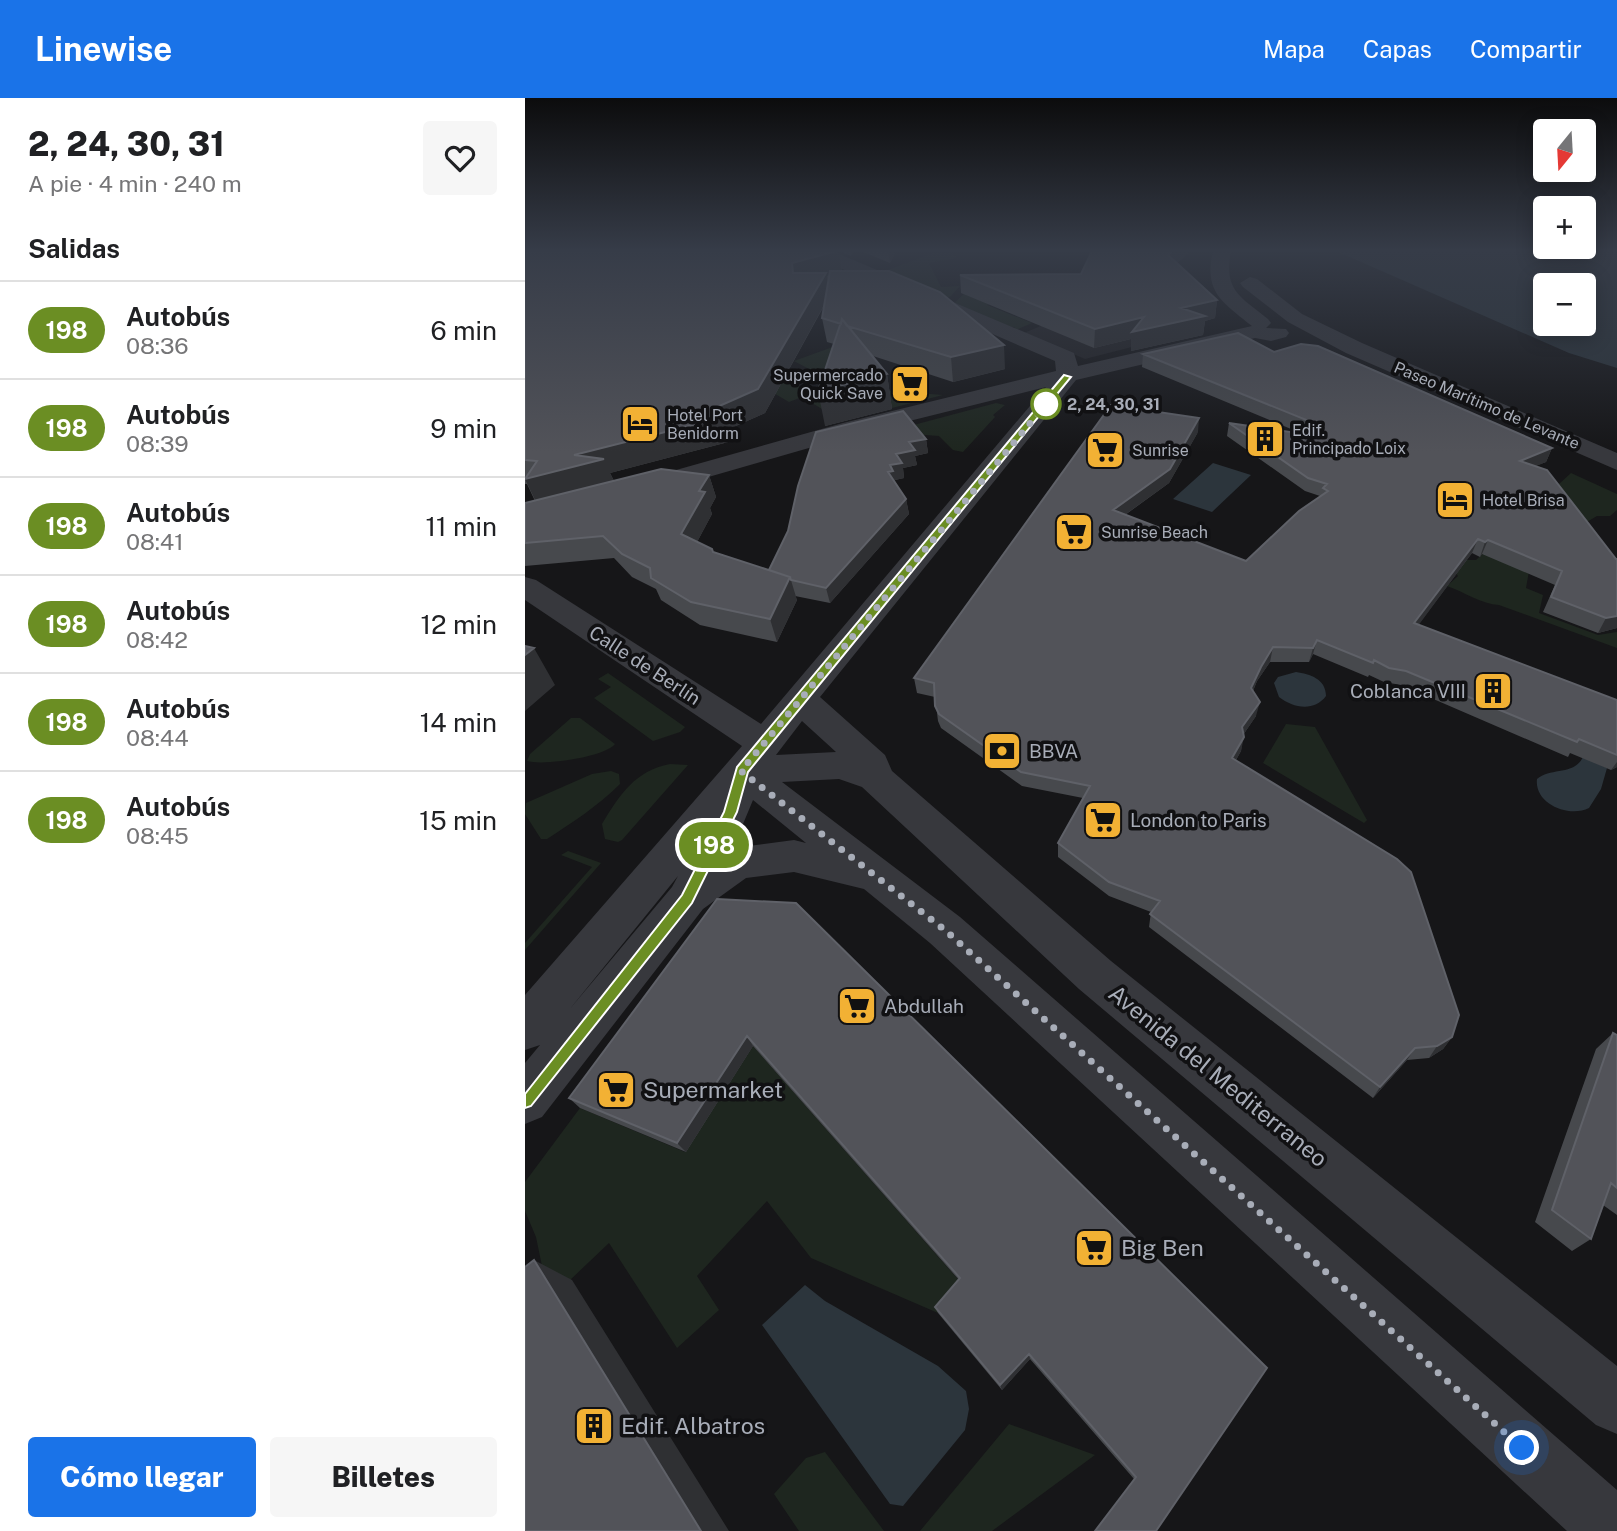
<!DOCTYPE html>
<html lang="es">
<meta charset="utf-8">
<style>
:root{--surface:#fff;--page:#f6f6f6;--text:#202124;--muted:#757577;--line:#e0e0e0;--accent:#1a73e8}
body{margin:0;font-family:"Public Sans",sans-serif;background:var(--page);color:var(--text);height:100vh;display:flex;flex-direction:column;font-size:26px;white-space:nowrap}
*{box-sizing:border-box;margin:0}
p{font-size:23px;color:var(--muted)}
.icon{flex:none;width:38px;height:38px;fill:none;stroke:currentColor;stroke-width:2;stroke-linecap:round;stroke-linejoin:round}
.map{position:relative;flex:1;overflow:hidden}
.sheet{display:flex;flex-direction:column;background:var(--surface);width:525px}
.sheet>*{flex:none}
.badge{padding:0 14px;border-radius:23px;font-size:24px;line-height:46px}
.needle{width:46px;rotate:198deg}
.fabs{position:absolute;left:1008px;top:21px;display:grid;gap:14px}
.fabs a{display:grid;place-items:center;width:63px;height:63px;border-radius:7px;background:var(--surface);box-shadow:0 4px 18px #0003;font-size:35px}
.you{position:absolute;width:35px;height:35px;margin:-18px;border:5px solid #fff;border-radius:50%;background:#1a73e8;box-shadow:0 0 0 10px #1a73e833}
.map>.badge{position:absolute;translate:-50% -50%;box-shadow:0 0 0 4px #fff}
h2{padding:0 28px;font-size:26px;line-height:63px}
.round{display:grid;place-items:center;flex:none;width:74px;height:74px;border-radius:7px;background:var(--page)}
.overview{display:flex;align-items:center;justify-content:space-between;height:119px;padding:0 28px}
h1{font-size:33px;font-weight:800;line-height:52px}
.cta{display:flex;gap:14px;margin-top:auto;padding:14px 28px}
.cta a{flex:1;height:80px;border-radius:7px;background:var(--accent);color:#fff;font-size:28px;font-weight:800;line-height:80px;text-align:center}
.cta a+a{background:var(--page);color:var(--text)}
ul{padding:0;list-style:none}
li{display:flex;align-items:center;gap:21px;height:98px;padding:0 28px;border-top:2px solid var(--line)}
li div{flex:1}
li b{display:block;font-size:26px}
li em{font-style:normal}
li .badge{min-width:77px;font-weight:700;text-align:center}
header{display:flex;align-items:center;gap:42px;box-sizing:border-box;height:98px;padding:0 35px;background:var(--accent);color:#fff}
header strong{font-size:33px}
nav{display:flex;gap:38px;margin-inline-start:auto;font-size:24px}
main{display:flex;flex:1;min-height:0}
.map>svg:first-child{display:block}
</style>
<header>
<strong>Linewise</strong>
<nav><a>Mapa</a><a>Capas</a><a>Compartir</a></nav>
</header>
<main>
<section class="sheet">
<div class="overview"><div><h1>2, 24, 30, 31</h1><p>A pie · 4 min · 240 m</p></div><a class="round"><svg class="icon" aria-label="heart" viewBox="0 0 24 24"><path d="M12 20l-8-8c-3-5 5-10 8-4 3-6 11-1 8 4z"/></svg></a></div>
<h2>Salidas</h2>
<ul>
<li><span class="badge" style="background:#6b8e23;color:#fff">198</span><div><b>Autobús</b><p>08:36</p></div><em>6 min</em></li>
<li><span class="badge" style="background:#6b8e23;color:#fff">198</span><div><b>Autobús</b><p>08:39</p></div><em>9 min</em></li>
<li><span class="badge" style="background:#6b8e23;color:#fff">198</span><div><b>Autobús</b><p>08:41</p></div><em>11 min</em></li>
<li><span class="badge" style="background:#6b8e23;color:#fff">198</span><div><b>Autobús</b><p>08:42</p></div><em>12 min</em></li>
<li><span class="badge" style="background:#6b8e23;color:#fff">198</span><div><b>Autobús</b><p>08:44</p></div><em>14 min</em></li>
<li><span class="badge" style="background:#6b8e23;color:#fff">198</span><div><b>Autobús</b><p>08:45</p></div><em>15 min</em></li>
</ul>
<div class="cta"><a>Cómo llegar</a><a>Billetes</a></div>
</section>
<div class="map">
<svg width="1092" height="1433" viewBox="0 0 1092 1433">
<rect width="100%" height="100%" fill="#161618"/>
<path fill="#222225" d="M561,209L642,240L560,261L499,235Z"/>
<path fill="#1e261f" d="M413,153H426L432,160L404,165L416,189L435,188L426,198L418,202L355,175Z
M443,192L497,193L462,207L507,225L491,232L488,231L490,229H485L428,206Z
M349,234L312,286L269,263Z
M232,264L329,320L317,323L277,299L264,304L206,270Z
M318,289L418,297L367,310Z
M471,305L480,307L468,317L470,319L438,354L428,352L414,338L386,336L381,329Z
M1046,375L1092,396V412L1085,418H1072L1007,456L1001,490L1018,497L1014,515L1073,537L1092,534V550L974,507C957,506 939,494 922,488L933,478L928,472L941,462H951Z
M83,575L160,629L155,634L128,643L69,600L86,589L73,581Z
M46,620H55L90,646C80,659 18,668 2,663L5,656Z
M761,626L790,629L842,722L839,725L738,665Z
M145,666L163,667L97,742L93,744L80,741L77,726C95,696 110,673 145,666Z
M86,673L94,676L95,686C73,708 48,724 22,741H16L0,716L1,705L67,676Z
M43,753L76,765L0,852V845L67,769L36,757Z
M228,948L438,1187L413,1215L286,1160L242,1103L172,1178L194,1212L152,1250L84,1145L24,1202L11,1139L0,1113V1084L55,1010L160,1054Z
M484,1326L570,1357L467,1433H395Z
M300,1354L359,1433H274L249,1396L281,1360Z"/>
<path fill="#2c353c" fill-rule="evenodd" d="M811,153H1092V270L1044,255ZM1020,187H1059V226H1020Z
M688,365L726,377L687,414L648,401Z
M771,574C785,576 801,581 801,598C789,614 768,610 754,599L749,585L753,579Z
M1058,659L1082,670L1076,691L1064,710C1044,720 1009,706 1012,681C1026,669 1049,678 1058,659Z
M280,1187L300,1203L413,1268L441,1293L444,1311L440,1332L378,1408L365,1406L237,1227Z"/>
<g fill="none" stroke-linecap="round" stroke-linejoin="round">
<path fill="#37383d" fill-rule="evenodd" d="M282,153H307L549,255L553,268L727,228C699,205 678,195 688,153H706C698,193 716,199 743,221L746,225L741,230L761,231L764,235L761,239L746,243L730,240L551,282L295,599L360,657L367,673L586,863L1092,1268V1336L1071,1327L554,891L337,689L314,681L257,684L435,819L1092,1392V1433H1042L405,845L339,791L269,774L221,780L178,811L17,1019L0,1026V965L15,947L0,952V897L217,648L0,502V479L11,482L236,626L521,289L336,335L121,397L112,395L108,389L112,383L318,325L531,273L530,263L285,157ZM277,623L311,654L251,657ZM228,702L281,745L269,742L208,750ZM153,778L147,789L44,912Z
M725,179L732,181L777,216L837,245L1092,355V372L821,255L763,224L718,189L715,185Z"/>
</g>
<path fill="#47494d" d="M314,153L317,173L480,271L428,284L348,258L362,276L367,311L300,328L309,246L302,244L297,220L299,208L240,315L204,331L207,343L85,375L89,383L184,377L191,399L185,410L187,416L172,444L188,454L244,472L401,341L403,355L390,358L392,367L378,370L379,380L370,382V384L381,401L384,416L305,505L270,498L272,502L252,544L175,527L136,502L131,491L107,479L89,460L0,468V405L10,403L2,386H0V156Z
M314,153H328L326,158Z
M336,153H371L365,165Z
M567,153H666L652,165L692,202L690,220L680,223L678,237L606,253V241L569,250L436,195L435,177L556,176Z
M749,254L1027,350L1021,364L1010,368L1092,530L1073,535L1018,514L1030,487L957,456L955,459L947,455L893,527L1092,602V669L1086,672L1045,655L1043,659L876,587L859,584L844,577L843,579L788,556L784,564H745L732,583L728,593L731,618L718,637L716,653L711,662L927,939L918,951L904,960L882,962L848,1000L624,829L626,814L584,798L533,759V745L558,700L497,688L416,630L413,623L410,599L392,595L389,580L673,334L644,385L600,417L721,463L795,398L780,393L702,338L704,325L778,336L617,269L618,256Z
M192,801L742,1270L609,1381L505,1261L477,1292L413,1215L410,1209L434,1182L228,948L161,1054L55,1010L44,1000Z
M1088,935L1092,937V1117L1078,1107L1066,1141L1047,1153L1010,1124L1071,951Z"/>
<path fill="#2f3033" d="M314,153L317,174L302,178L305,196L240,315L204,331L207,343L85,375L90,385L12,406L0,381L49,357L192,309L268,175L267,165Z
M363,153H371L365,165Z
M647,153H666L642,174L643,157Z
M692,202L690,220L680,223L678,237L606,253V241L569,250L570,231Z
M479,247L480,271L428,284L426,259Z
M362,276L367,311L300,328L293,293Z
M674,320L673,334L644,385L587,426L588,412Z
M401,341L403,355L390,358L392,367L378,370L379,380L370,382L371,388L363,374L365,367L371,356L384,344Z
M1027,350L1021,364L989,377L995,363Z
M184,377L191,399L185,410L187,416L164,459L156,436L174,393Z
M381,401L384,416L305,505L301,490Z
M953,441L947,455L884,540L889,525Z
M963,442L957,456L955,459L960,444Z
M265,479L272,502L252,544L245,521Z
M1092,518V530L1073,535L1081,520Z
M792,542L788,556L784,564L788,550Z
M748,549L745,564L732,583L723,604L726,590L736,569Z
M9,550L30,587L0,613V557Z
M735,604L731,618L714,643L717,629Z
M719,639L716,653L704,674L707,660Z
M1092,664V669L1086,672Z
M222,938L228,948L161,1054L152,1045Z
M927,939L918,951L904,960L912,948Z
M890,950L882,962L848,1000L855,989Z
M9,1162L47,1182L204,1433H176Z
M504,1256L505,1261L477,1292L475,1287Z"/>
<path fill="#525359" stroke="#5f6168" stroke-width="2" d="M9,153H312L267,165L268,175H301L233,291L192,309L200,319L49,357L79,361L0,381L12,363L0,362V156Z
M567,153H647L643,157L692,202L656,210L680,218L607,234L619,219L570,231L435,177L556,176Z
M305,173H364L415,194L479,247L426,259L322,228L317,221L316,226L297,220Z
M317,221L362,276L293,293Z
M713,235L749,254L776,246L793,248L1027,350L995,363L1022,372L1091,461H1092V518L1081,520L1026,499L1037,473L963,442L960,444L953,441L889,525L1092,602V657L1054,641L1052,644L881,573L864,570L849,562L848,565L792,542L788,550L748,549L736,569L726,590L735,604L717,629L719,639L707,660L872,761L886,774L934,917L927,939L912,948L890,950L855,989L625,816L635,803L584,784L533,745L565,688L496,674L414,616L410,608L409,585L389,580L586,307L674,320L645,371L588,412L721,463L774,413L803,393L798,390L802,386L783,380L704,325L785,337L789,325L618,256Z
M378,313L401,341L384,344L390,352L371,356L377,365L365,367L368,373L363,374L381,401L301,490L266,482L265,479L244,472L263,433L273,388L291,334Z
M136,371L184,377L174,393L180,394L156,436L187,451L188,454L265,479L245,521L166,504L126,480L125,470L97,456L78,438L0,445V405Z
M0,548L9,550L0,557Z
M192,801L271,805L742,1270L631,1433H570L611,1379L504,1256L475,1287L410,1209L435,1180L222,938L152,1045L44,1000Z
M1088,935L1092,937V1090L1086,1085L1066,1141L1027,1112Z
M9,1162L176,1433H0V1169Z"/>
<linearGradient id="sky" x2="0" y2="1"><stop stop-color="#0c0c0d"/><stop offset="0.43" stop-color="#363c48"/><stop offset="1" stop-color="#363c48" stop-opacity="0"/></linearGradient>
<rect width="1092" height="354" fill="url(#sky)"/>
<path fill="#6b8e23" stroke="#fff" stroke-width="2" d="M539,277L546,279L223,674L212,714L167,805L6,1008L0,1010V996L157,797L199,714L212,669Z"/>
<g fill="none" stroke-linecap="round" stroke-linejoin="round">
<path stroke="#a8adb8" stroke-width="7" stroke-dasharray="0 12.6" d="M521,306L216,673L420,832L997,1350"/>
</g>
<defs>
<g id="supermarket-square" transform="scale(2.0125)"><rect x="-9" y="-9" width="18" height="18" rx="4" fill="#f2b134" stroke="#111113"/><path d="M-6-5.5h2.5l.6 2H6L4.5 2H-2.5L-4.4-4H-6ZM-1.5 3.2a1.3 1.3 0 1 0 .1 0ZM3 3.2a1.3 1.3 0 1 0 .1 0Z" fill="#111"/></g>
<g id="hotel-square" transform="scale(2.0125)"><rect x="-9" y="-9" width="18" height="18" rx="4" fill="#f2b134" stroke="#111113"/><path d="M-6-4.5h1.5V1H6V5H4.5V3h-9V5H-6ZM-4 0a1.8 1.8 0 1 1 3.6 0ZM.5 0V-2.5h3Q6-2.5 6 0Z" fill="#111"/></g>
<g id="building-square" transform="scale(2.0125)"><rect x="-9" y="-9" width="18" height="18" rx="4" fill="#f2b134" stroke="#111113"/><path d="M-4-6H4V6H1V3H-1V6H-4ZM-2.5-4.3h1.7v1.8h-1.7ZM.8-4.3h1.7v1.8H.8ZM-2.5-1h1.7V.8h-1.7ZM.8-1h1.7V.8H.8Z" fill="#111"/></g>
<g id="bank-square" transform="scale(2.0125)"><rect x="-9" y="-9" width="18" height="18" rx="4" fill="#f2b134" stroke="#111113"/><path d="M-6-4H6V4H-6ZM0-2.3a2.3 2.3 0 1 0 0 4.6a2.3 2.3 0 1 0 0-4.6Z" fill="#111"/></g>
</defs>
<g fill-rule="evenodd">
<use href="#supermarket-square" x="385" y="286"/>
<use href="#hotel-square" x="115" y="326"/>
<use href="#building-square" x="740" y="341"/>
<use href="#supermarket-square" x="580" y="352"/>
<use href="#hotel-square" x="930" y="402"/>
<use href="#supermarket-square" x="549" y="434"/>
<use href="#building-square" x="968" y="593"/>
<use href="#bank-square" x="477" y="653"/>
<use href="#supermarket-square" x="578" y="722"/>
<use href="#supermarket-square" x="332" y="908"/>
<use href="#supermarket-square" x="91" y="992"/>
<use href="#supermarket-square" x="569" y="1150"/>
<use href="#building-square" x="69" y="1328"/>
</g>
<circle fill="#fff" stroke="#6b8e23" stroke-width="3.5" cx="521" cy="306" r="14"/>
<g text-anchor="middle" stroke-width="7" stroke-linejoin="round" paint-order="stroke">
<g font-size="16" fill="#a8adb8" stroke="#111113" text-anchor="start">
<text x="358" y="283" text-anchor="end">Supermercado<tspan x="358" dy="18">Quick Save</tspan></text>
<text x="142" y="323">Hotel Port<tspan x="142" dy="18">Benidorm</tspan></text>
<text x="767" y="338">Edif.<tspan x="767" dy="18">Principado Loix</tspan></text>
<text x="607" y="358">Sunrise</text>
<text x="957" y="408">Hotel Brisa</text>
<text x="576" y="440">Sunrise Beach</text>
</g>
<g font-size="16" font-weight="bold" fill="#a8adb8" stroke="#111113" text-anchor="start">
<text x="542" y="312">2, 24, 30, 31</text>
</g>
<g font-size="16" fill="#a8adb8" stroke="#111113">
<text transform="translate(962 307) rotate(23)" y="6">Paseo Marítimo de Levante</text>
</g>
<g font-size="19" fill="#a8adb8" stroke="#111113">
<text transform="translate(120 567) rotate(33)" y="7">Calle de Berlín</text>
</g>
<g font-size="19" fill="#a8adb8" stroke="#111113" text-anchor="start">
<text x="941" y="600" text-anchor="end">Coblanca VIII</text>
<text x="504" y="660">BBVA</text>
<text x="605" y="729">London to Paris</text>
<text x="359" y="915">Abdullah</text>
</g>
<g font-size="23" fill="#a8adb8" stroke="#111113">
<text transform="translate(693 978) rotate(39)" y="8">Avenida del Mediterraneo</text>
</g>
<g font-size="23" fill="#a8adb8" stroke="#111113" text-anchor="start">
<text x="118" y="1000">Supermarket</text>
<text x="596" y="1158">Big Ben</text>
<text x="96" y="1336">Edif. Albatros</text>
</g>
</g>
</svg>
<div class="fabs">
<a><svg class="needle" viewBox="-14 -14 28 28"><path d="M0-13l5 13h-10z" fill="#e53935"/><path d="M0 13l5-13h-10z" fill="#757577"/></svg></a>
<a>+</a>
<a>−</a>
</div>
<div class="you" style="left:997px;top:1350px"></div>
<b class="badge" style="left:189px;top:747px;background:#6b8e23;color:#fff">198</b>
</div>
</main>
